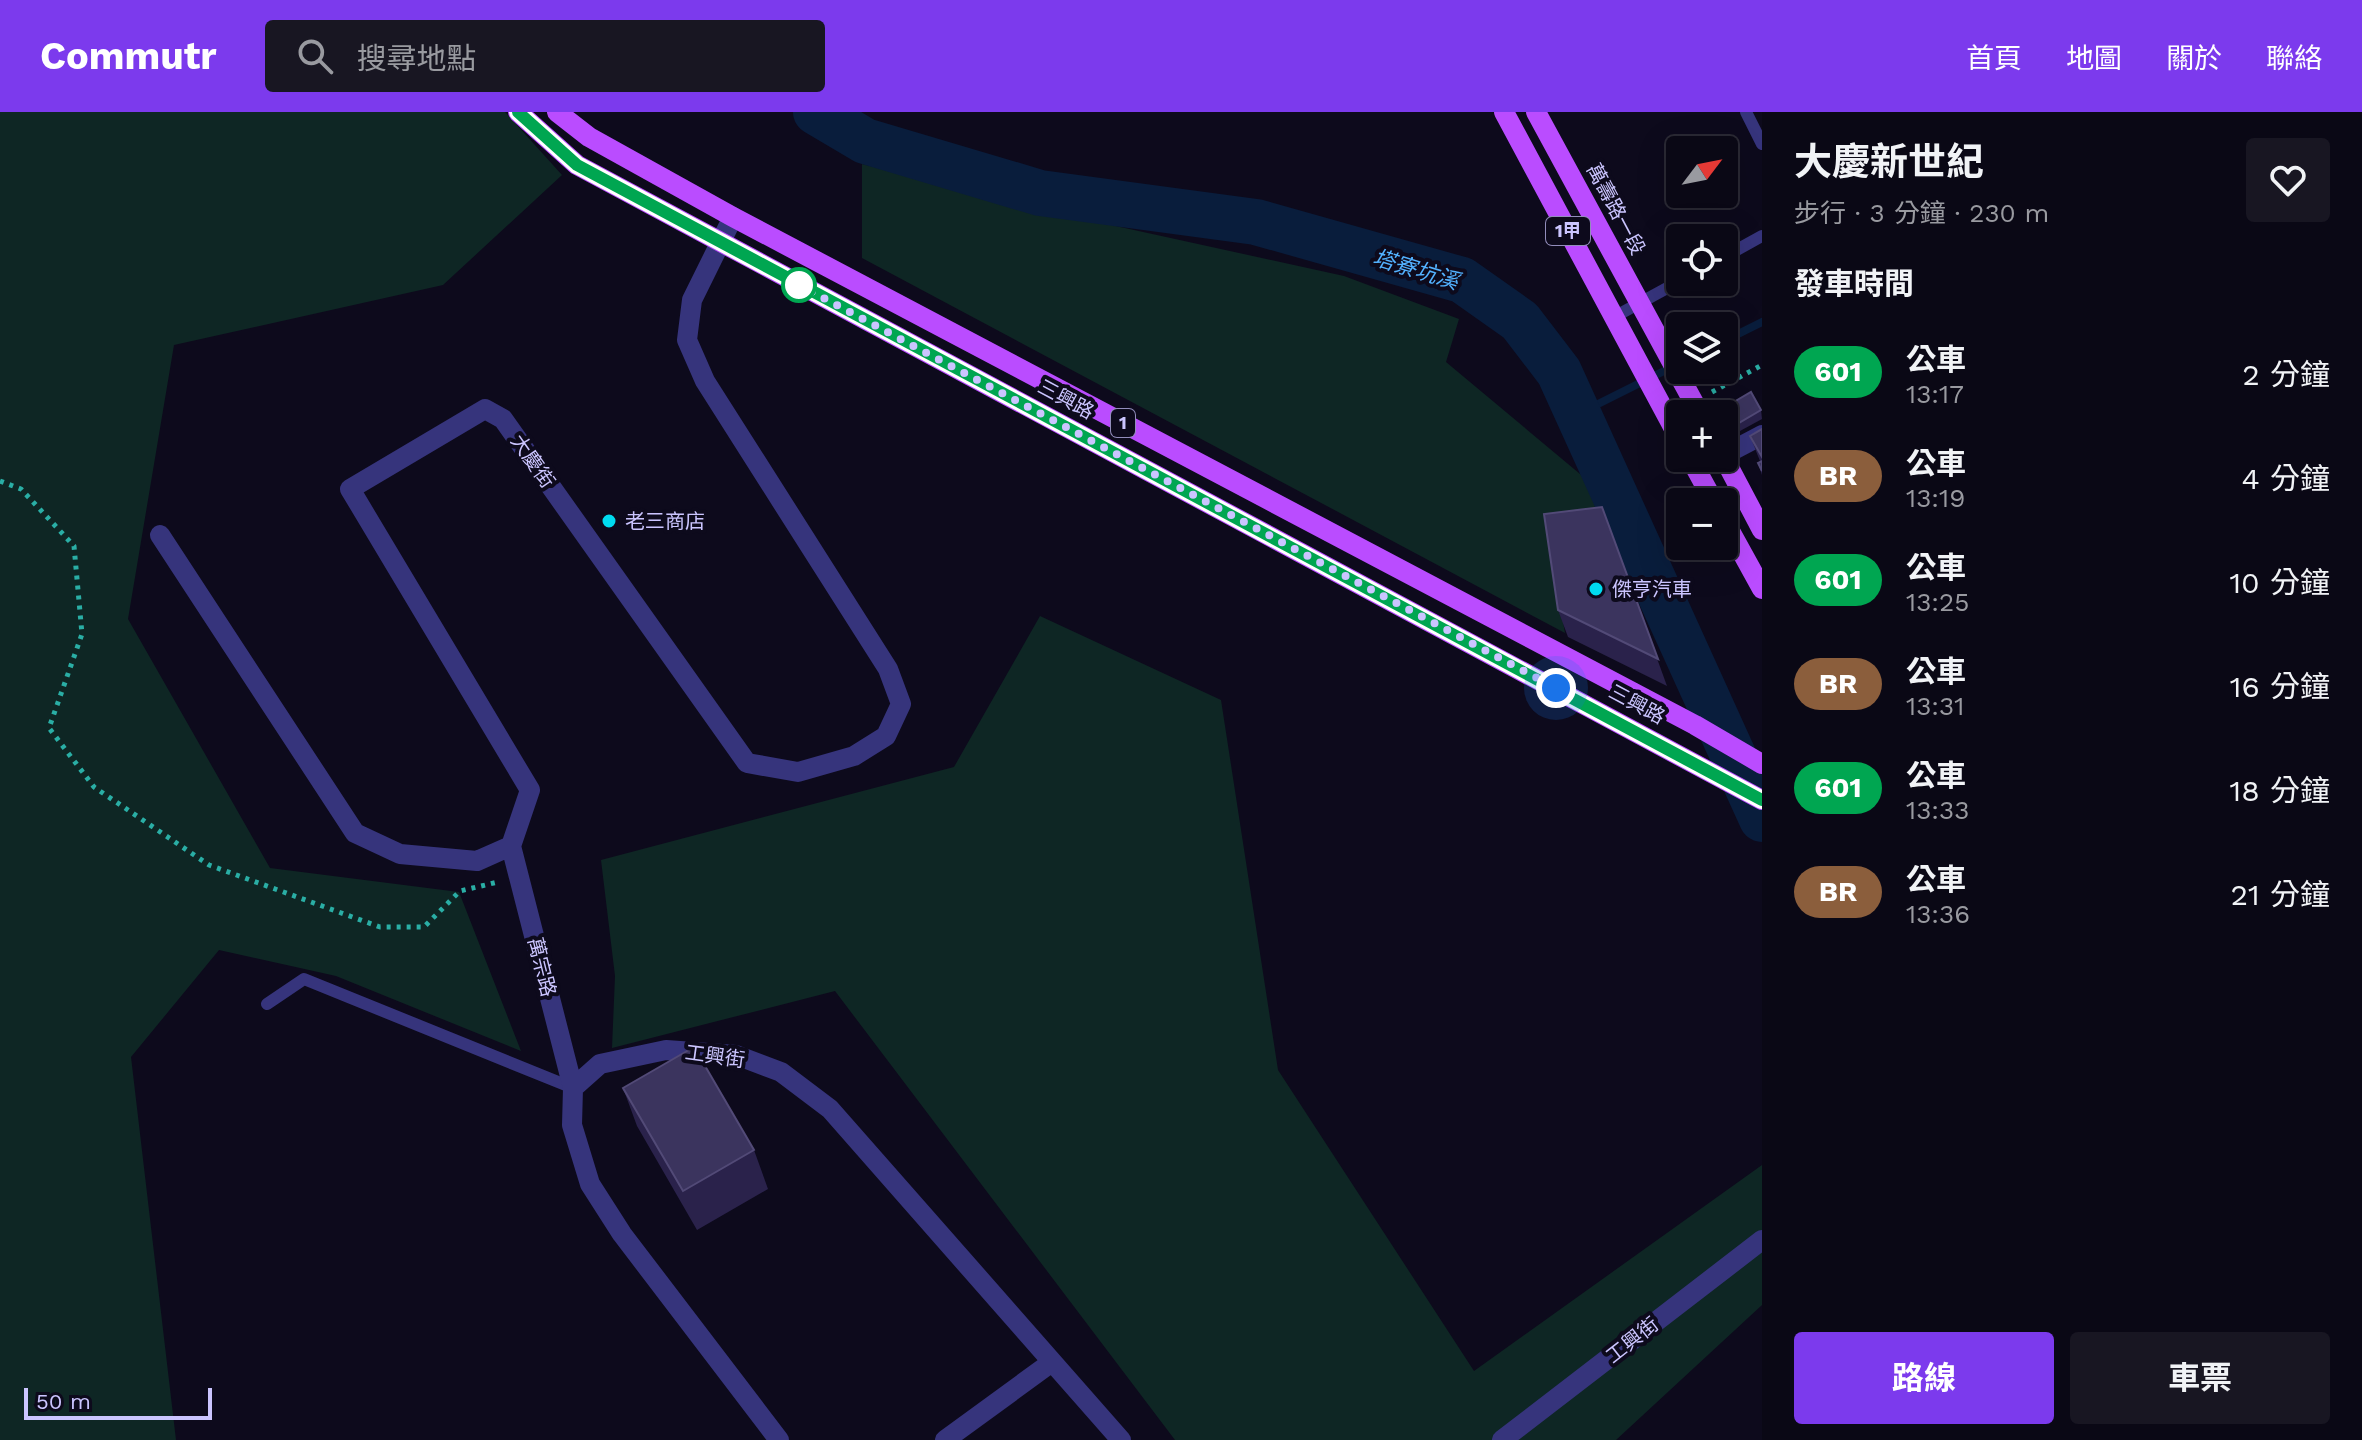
<!DOCTYPE html>
<html lang="zh-TW">
<meta charset="utf-8">
<style>
:root{--surface:#0a0815;--page:#181622;--text:#f1f3f6;--muted:#999aa0;--line:#2a2934;--accent:#7c3aed}
body{margin:0;font-family:"Work Sans","Noto Sans TC",sans-serif;background:var(--page);color:var(--text);height:100vh;display:flex;flex-direction:column;font-size:30px;white-space:nowrap}
*{box-sizing:border-box;margin:0}
p{font-size:26px;color:var(--muted)}
.icon{flex:none;width:44px;height:44px;fill:none;stroke:currentColor;stroke-width:2;stroke-linecap:round;stroke-linejoin:round}
.map{position:relative;flex:1;overflow:hidden}
.drawer{display:flex;flex-direction:column;background:var(--surface);width:600px}
.drawer>*{flex:none}
.badge{padding:0 16px;border-radius:26px;font-size:28px;line-height:52px}
.needle{width:52px;rotate:58deg}
.controls{position:absolute;left:1666px;top:24px;display:grid;gap:16px}
.controls a{display:grid;place-items:center;width:72px;height:72px;border-radius:8px;background:var(--surface);box-shadow:0 8px 32px #0002,0 0 0 2px var(--line);font-size:40px}
.scale{position:absolute;left:24px;bottom:20px;width:188px;box-sizing:border-box;padding-left:8px;border:4px solid #cbc5ff;border-top:0;font-size:22px;line-height:28px;white-space:nowrap;color:#cbc5ff;-webkit-text-stroke:6px #0d0a1c;paint-order:stroke}
.you{position:absolute;width:40px;height:40px;margin:-20px;border:6px solid #fff;border-radius:50%;background:#1a73e8;box-shadow:0 0 0 12px #1a73e833}
.map>.badge{position:absolute;translate:-50% -50%;box-shadow:0 0 0 4px #fff}
h2{padding:0 32px;font-size:30px;line-height:72px}
.round{display:grid;place-items:center;flex:none;width:84px;height:84px;border-radius:8px;background:var(--page)}
.headline{display:flex;align-items:center;justify-content:space-between;height:136px;padding:0 32px}
h1{font-size:38px;font-weight:700;line-height:60px}
.primary-button{display:flex;gap:16px;margin-top:auto;padding:16px 32px}
.primary-button a{flex:1;height:92px;border-radius:8px;background:var(--accent);color:#fff;font-size:32px;font-weight:700;line-height:92px;text-align:center}
.primary-button a+a{background:var(--page);color:var(--text)}
ul{padding:0;list-style:none}
li{display:flex;align-items:center;gap:24px;height:104px;padding:0 32px}
li div{flex:1}
li b{display:block;font-size:30px}
li em{font-style:normal}
li .badge{min-width:88px;font-weight:700;text-align:center}
header{display:flex;align-items:center;gap:48px;box-sizing:border-box;height:112px;padding:0 40px;background:var(--accent);color:#fff}
header strong{font-size:38px}
nav{display:flex;gap:44px;margin-inline-start:auto;font-size:28px}
.search{width:560px;height:72px;background:var(--page);display:flex;align-items:center;gap:20px;box-sizing:border-box;padding:0 28px;border-radius:8px;color:var(--muted);font-size:30px}
main{display:flex;flex:1;min-height:0}
.map>svg:first-child{display:block}
</style>
<header>
<strong>Commutr</strong>
<div class="search"><svg class="icon" aria-label="search" viewBox="0 0 24 24"><circle cx="10" cy="10" r="6"/><path d="M15 15l6 6"/></svg>搜尋地點</div>
<nav><a>首頁</a><a>地圖</a><a>關於</a><a>聯絡</a></nav>
</header>
<main>
<div class="map">
<svg width="1762" height="1328" viewBox="0 0 1762 1328">
<rect width="100%" height="100%" fill="#0d0a1c"/>
<path fill="#0e2624" d="M0,0H505L562,63L443,173L174,233L128,507L270,756L459,780L521,939L336,864L219,838L131,945L176,1328H0Z
M862,52L1061,102L1344,164L1459,207L1446,250L1592,372L1613,420L1549,427L1565,521L862,146Z
M1040,504L1221,588L1278,958L1474,1259L1762,1053V1193L1616,1328H1175L835,879L612,936L615,864L601,748L954,655Z"/>
<g fill="none" stroke-linecap="round" stroke-linejoin="round">
<path stroke="#091d3c" stroke-width="8" d="M1724,229L1762,210
M1578,302L1672,255"/>
<path stroke="#091d3c" stroke-width="46" d="M816,0L865,29L1040,81L1256,110L1462,168L1520,209L1559,260L1762,707"/>
<path stroke="#2aaea5" stroke-width="5" stroke-dasharray="4 6" stroke-linecap="butt" d="M1712,280L1762,253
M0,369L21,377L74,434L82,522L49,616L94,675L209,753L380,815H424L460,779L498,770"/>
<path stroke="#36347c" stroke-width="12" d="M1746,0L1762,32
M1724,145L1762,124
M1614,205L1680,169
M267,892L304,867L573,976"/>
<path stroke="#36347c" stroke-width="20" d="M1724,343L1762,323
M160,423L355,721L400,742L477,749L511,734L530,678L350,377L485,297L503,307L747,651L798,660L854,644L886,624L901,592L888,557L705,269L687,228L692,188L733,105
M511,734L573,976
M779,1328L622,1122L590,1072L572,1013L573,976L600,952L666,938L736,943L781,960L830,997L1121,1328
M945,1328L1052,1250
M1502,1328L1762,1128"/>
<path stroke="#ba4cff" stroke-width="20" d="M518,0L577,53L1762,688
M557,0L589,25L733,105L1695,613L1762,652
M1504,0L1680,328
M1536,0L1700,302
M1690,346L1714,390
M1724,346L1762,418
M1724,408L1762,477"/>
</g>
<path fill="#2a224b" d="M1727,294L1761,298L1762,307L1740,319Z
M1762,317V363L1758,351L1760,349L1750,324Z
M1602,395L1667,574L1568,525L1558,498Z
M623,976L754,1038L768,1077L697,1118L637,1014Z"/>
<path fill="#3b345e" stroke="#524a77" stroke-width="2" d="M1751,280L1761,298L1737,312L1727,294Z
M1762,317V345L1750,324Z
M1762,349V359L1758,351Z
M1602,395L1658,547L1558,498L1544,402Z
M694,935L754,1038L683,1079L623,976Z"/>
<g fill="none" stroke-linecap="round" stroke-linejoin="round">
<g stroke="#fff" stroke-width="18">
<path id="line" d="M518,0L577,53L1762,688"/>
</g>
<use href="#line" stroke="#00a651" stroke-width="12"/>
<path stroke="#cbc5ff" stroke-width="8" stroke-dasharray="0 14.4" d="M799,173L1556,576"/>
</g>
<circle fill="#fff" stroke="#00a651" stroke-width="4" cx="799" cy="173" r="16"/>
<g fill="#00dbf0" stroke="#0d0a1c" stroke-width="3">
<circle cx="609" cy="409" r="8"/>
<circle cx="1596" cy="477" r="8"/>
</g>
<g text-anchor="middle" stroke-width="8" stroke-linejoin="round" paint-order="stroke">
<g fill="#0d0a1c" stroke="#928dbb" stroke-width="2">
<rect x="1546" y="105" width="44" height="28" rx="6"/>
<rect x="1111" y="297" width="24" height="28" rx="6"/>
</g>
<g font-size="18" font-weight="bold" fill="#cbc5ff">
<text x="1568" y="125">1甲</text>
<text x="1123" y="317">1</text>
</g>
<g font-size="20" fill="#cbc5ff" stroke="#0d0a1c">
<text transform="translate(1616 97) rotate(62)" y="7">萬壽路一段</text>
<text transform="translate(1066 287) rotate(28)" y="7">三興路</text>
<text transform="translate(533 349) rotate(55)" y="7">大慶街</text>
<text transform="translate(1637 592) rotate(28)" y="7">三興路</text>
<text transform="translate(542 855) rotate(76)" y="7">萬宗路</text>
<text transform="translate(715 944) rotate(8)" y="7">工興街</text>
<text transform="translate(1632 1228) rotate(-38)" y="7">工興街</text>
</g>
<g font-size="20" fill="#cbc5ff" stroke="#0d0a1c" text-anchor="start">
<text x="625" y="416">老三商店</text>
<text x="1612" y="484">傑亨汽車</text>
</g>
<g font-size="22" font-style="italic" fill="#53b2ff" stroke="#0d0a1c">
<text transform="translate(1416 157) rotate(17)" y="8">塔寮坑溪</text>
</g>
</g>
</svg>
<div class="controls">
<a><svg class="needle" viewBox="-14 -14 28 28"><path d="M0-13l5 13h-10z" fill="#e53935"/><path d="M0 13l5-13h-10z" fill="#999aa0"/></svg></a>
<a><svg class="icon" aria-label="locate" viewBox="0 0 24 24"><circle cx="12" cy="12" r="6"/><path d="M12 2v4M12 18v4M2 12h4M18 12h4"/></svg></a>
<a><svg class="icon" aria-label="layers" viewBox="0 0 24 24"><path d="M12 4l9 5-9 5-9-5zM3 14l9 5 9-5"/></svg></a>
<a>+</a>
<a>−</a>
</div>
<div class="scale">50 m</div>
<div class="you" style="left:1556px;top:576px"></div>
</div>
<section class="drawer">
<div class="headline"><div><h1>大慶新世紀</h1><p>步行 · 3 分鐘 · 230 m</p></div><a class="round"><svg class="icon" aria-label="heart" viewBox="0 0 24 24"><path d="M12 20l-8-8c-3-5 5-10 8-4 3-6 11-1 8 4z"/></svg></a></div>
<h2>發車時間</h2>
<ul>
<li><span class="badge" style="background:#00a651;color:#fff">601</span><div><b>公車</b><p>13:17</p></div><em>2 分鐘</em></li>
<li><span class="badge" style="background:#8b5e3c;color:#fff">BR</span><div><b>公車</b><p>13:19</p></div><em>4 分鐘</em></li>
<li><span class="badge" style="background:#00a651;color:#fff">601</span><div><b>公車</b><p>13:25</p></div><em>10 分鐘</em></li>
<li><span class="badge" style="background:#8b5e3c;color:#fff">BR</span><div><b>公車</b><p>13:31</p></div><em>16 分鐘</em></li>
<li><span class="badge" style="background:#00a651;color:#fff">601</span><div><b>公車</b><p>13:33</p></div><em>18 分鐘</em></li>
<li><span class="badge" style="background:#8b5e3c;color:#fff">BR</span><div><b>公車</b><p>13:36</p></div><em>21 分鐘</em></li>
</ul>
<div class="primary-button"><a>路線</a><a>車票</a></div>
</section>
</main>
